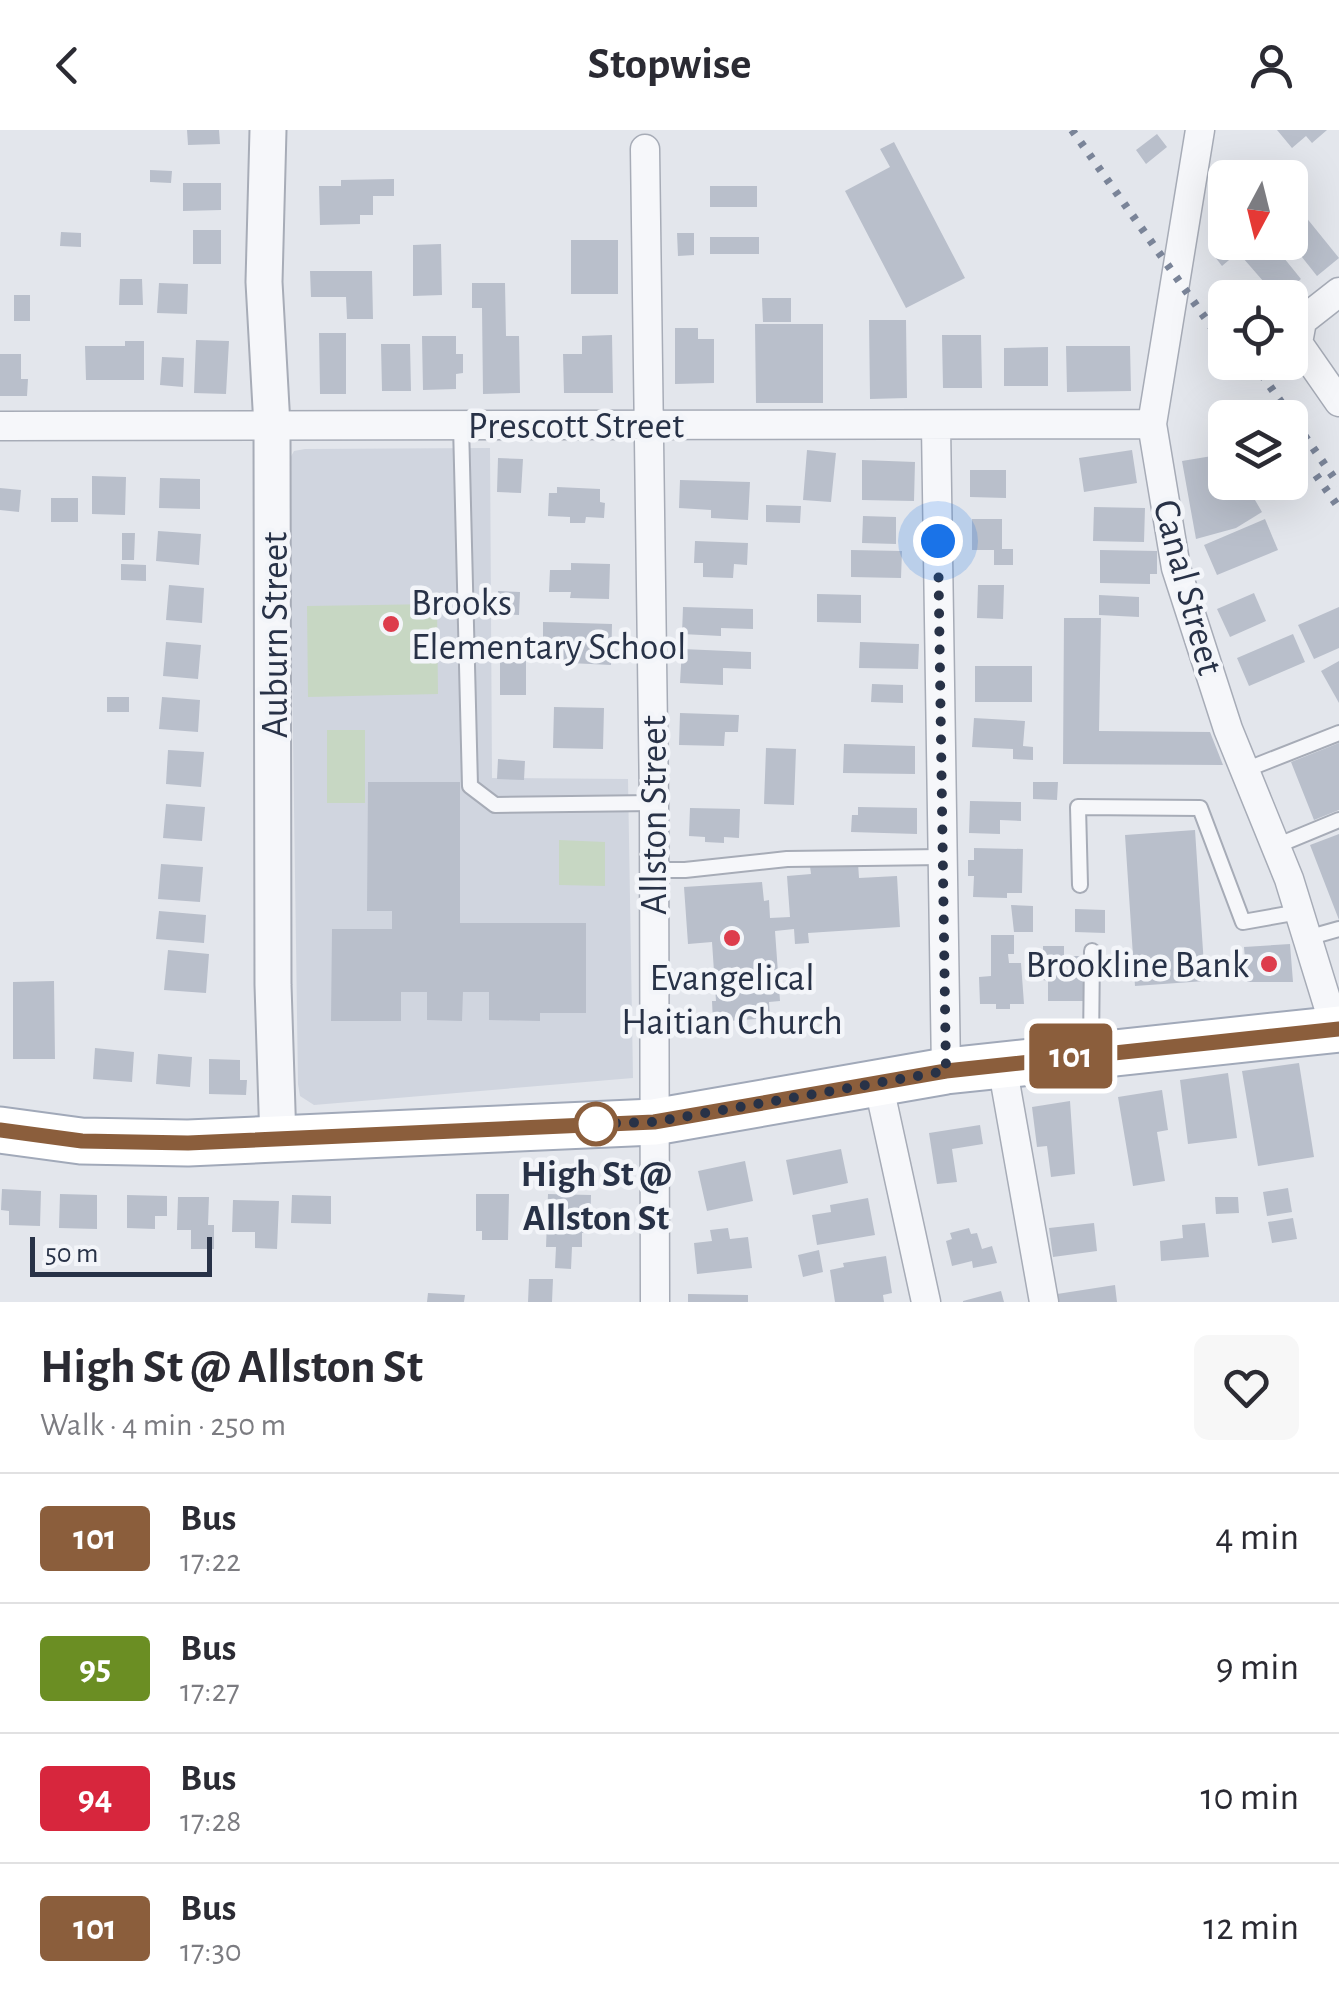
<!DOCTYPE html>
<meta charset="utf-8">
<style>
:root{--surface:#fff;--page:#f7f7f7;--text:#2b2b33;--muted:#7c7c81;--line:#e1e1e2}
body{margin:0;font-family:"Alegreya Sans",sans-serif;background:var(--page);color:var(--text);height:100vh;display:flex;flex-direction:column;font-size:38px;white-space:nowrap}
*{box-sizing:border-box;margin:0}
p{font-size:32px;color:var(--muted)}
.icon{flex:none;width:55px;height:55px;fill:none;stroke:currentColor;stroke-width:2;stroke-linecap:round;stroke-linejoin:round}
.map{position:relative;height:1172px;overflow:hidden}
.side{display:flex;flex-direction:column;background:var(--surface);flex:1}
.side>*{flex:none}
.badge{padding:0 20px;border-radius:8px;font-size:35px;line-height:65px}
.needle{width:65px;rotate:187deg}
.controls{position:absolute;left:1208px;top:30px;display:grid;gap:20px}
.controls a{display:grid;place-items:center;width:100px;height:100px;border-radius:15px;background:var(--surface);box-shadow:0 10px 40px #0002;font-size:50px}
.scale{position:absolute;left:30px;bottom:25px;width:182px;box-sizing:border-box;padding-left:10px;border:5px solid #283247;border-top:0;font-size:28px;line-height:35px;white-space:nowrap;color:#283247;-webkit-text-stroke:8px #f3f5f9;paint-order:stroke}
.you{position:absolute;width:50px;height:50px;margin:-25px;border:8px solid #fff;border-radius:50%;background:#1a73e8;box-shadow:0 0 0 15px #1a73e833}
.map>.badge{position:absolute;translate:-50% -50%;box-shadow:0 0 0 5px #fff}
.round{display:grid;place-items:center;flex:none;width:105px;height:105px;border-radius:15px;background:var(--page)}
.summary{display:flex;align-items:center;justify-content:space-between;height:170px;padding:0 40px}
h1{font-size:48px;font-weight:600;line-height:75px}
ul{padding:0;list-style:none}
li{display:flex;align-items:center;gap:30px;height:130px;padding:0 40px;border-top:2px solid var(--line)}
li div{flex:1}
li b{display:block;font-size:38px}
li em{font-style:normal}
li .badge{min-width:110px;font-weight:700;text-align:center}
header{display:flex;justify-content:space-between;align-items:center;height:130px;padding:0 40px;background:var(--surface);font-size:45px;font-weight:600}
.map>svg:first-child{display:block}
</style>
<header><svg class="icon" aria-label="back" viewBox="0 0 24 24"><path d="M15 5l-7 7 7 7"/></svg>Stopwise<svg class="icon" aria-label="person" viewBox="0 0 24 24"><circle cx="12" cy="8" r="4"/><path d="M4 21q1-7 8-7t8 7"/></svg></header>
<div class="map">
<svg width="1339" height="1172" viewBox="0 0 1339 1172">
<rect width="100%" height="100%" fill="#e3e6ec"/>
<path fill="#d0d5df" d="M490,318L492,648L628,649L633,948L314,975L300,966L298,954L289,330L294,321L305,319Z"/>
<path fill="#c7d7c3" d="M437,474L438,564L308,567L307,476Z
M327,600H365V673H327Z
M559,710L605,712V756L559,755Z"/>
<path fill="#b9bfcb" d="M187,0H219L220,14L188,15Z
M1277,0H1327L1312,13L1306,6L1292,18Z
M1157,4L1167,17L1146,34L1136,20Z
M894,12L965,148L906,178L845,61L890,37L880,19Z
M150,40L172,41L171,53L150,52Z
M394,49V66H373V85H360V94L320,95L319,56H341V50Z
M183,53H221V80L183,81Z
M710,56H757V77H710Z
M1305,86L1339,128L1317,146L1290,112V97Z
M193,100H221V134H193Z
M61,102L81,103V117L60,116Z
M677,103H694V125L678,126Z
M1225,106V112H1237L1242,119L1222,136L1209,119Z
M710,107H759V124H710Z
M571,110H618V164H571Z
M1262,112H1271L1301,149L1278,168L1243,128Z
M441,114L442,165L413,166V115Z
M310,141H372L373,189H347L346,167H311Z
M120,149H142L143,175H119Z
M159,153L188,154L187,184L157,183Z
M472,153H505L506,206H519L520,263L483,264L482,178H472Z
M14,165H30V191H14Z
M762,168H791V192H763Z
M869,190H906L907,268L870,269Z
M755,194H823V273H756Z
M675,198H698V209H714V253L675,254Z
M319,203H346V264H320Z
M612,205L613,263H564L563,224H582V206Z
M942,205H981L982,258H943Z
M422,206H456V224H463V243L456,244V259L423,260Z
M196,210L229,211L226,264L194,263Z
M125,211H144V250H86L85,216H125Z
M381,214H410L411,261H382Z
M1066,216H1130L1131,261L1067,262Z
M1048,217V256H1004V218Z
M0,224H21V249H28L27,266H0Z
M162,227L184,228L183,257L160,255Z
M807,320L836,323L831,372L803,370Z
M1132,320L1137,353L1084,362L1079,328Z
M1224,324L1225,352H1229L1232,367L1248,358L1262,382L1236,398L1196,409L1182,331Z
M498,328L523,329L521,363L497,362Z
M862,330L915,332L914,371L862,370Z
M970,340H1006V368L970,367Z
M92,346L126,347L125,385L92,384Z
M160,348L200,349V379L159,378Z
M680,350L750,352L748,390L711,388V380L679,378Z
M557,357L600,359V372L605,373L604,388L586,387L585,393H570V387L548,386L549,363H557Z
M0,358L21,360L19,382L0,380Z
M51,368H78V392H51Z
M766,375L801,376L800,393L766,392Z
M1094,377L1145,378L1144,412L1093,411Z
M863,386L896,387V414L862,413Z
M972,389H1002V419H1013V435H994V420H972Z
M1265,389L1278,420L1217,445L1204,415Z
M158,401L201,404L199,435L156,431Z
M122,403H135L134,430H122Z
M695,411L748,413L747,435L734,434L733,448L703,447V433H694Z
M851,420L902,421L901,448L851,447Z
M1100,420L1157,421V444H1150V454L1100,453Z
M571,433L610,434L609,469L570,468L571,462H549L550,440H571Z
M121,434L146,435V451L121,450Z
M169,455L204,458L202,493L166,490Z
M978,455H1004L1003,489L977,488Z
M498,461L520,462L519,485L497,484Z
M1254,463L1266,491L1230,507L1217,479Z
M817,464L861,465V493L817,492Z
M1099,465L1139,467V487L1099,485Z
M683,477L753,479V499L721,498V506L682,504Z
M1339,477V518L1314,529L1298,495Z
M1064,488H1101L1099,601L1210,602L1223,635L1063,634Z
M543,492L612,494L611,535L549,532L550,510H543Z
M1293,504L1305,532L1249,556L1237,528Z
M166,512L201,515L198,549L163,546Z
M860,512L919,514L918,539L859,538Z
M682,519L751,522V539L723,538V555L680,553Z
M500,530H526V565H500Z
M1339,531V573L1321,541Z
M975,536H1032V572H975Z
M872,554L903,555V573L871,572Z
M107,567H129V582H107Z
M162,567L200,570L198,602L159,599Z
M554,577L604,578L603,619L553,618Z
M680,583L739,585L738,602H725L724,616L679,615Z
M974,588L1025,591L1023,616L1033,617V630L1013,629V619L972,617Z
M1339,613V680L1314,690L1291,632Z
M844,614L915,616V644L843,643Z
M766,618L796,619L794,675L764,674Z
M168,620L204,622L201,657L166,654Z
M498,629L525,631L524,650L497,649Z
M368,652H460V793H586V883H540V891L489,890V862H463L462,891L427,890V862H401V891H331L332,799H392V781H367Z
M1033,652H1058L1057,670L1033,669Z
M970,671L1021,672V691L1000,690V704L969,703Z
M166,674L205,677L202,711L163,708Z
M858,677L917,678V704L851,702L852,685H858Z
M690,678L740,679L739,708L724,707V713L705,712V707L689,706Z
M1195,700L1205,851L1135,856L1125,705Z
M1339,704V790L1310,715Z
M974,718L1023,719L1022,763H1007V768L973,767L974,746H968V730H974Z
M858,733L859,748L897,746L900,797L808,803L809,813L795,814L794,799L775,801L780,871L769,872L770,888L713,892L712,871H716L712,812L688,814L684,757L762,752L764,771L769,770L770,788L790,787L787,746L811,744L810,736Z
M161,734L203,737L200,772L158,769Z
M1011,775L1033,776V802H1014Z
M1075,779L1105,780V803L1075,802Z
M159,781L206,785L204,813L156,809Z
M991,805H1014V824H1008L1009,833H1021L1024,874H1010V879H996V874H980L979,847L991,846Z
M1290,814L1293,852H1247L1244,817Z
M1043,816H1064V826H1086L1085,871H1048V851L1043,850Z
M168,820L209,824L206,863L164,860Z
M54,851L55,929H13V852Z
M95,918L134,922L132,952L93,949Z
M158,924L192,927L190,957L156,954Z
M209,929L240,930V950H247L246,965L209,964Z
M1299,933L1314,1027L1258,1036L1242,941Z
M1228,943L1237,1008L1188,1014L1180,950Z
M1162,960L1168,1000L1157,1002L1165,1051L1133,1056L1118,967Z
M1070,971L1075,1044L1051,1047L1047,1016L1037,1017L1032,977Z
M980,995L983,1014L952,1019L957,1052L937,1054L929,1003Z
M841,1019L848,1053L793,1065L786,1030Z
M745,1031L753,1071L707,1081L698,1041Z
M1288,1058L1292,1082L1267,1086L1263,1062Z
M2,1059L41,1061L40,1096L9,1095V1081L1,1080Z
M60,1064L97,1065V1099L59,1098Z
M476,1064H509L508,1110H482V1101H476Z
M548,1064L591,1065L590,1103H582V1117H572L571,1139L555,1138L556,1117H546Z
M127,1065L167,1066V1086H155V1099L127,1098Z
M292,1065L331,1066V1094L291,1093Z
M178,1067H209L208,1095H214V1119H191V1100H177Z
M1215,1067H1238L1239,1083L1216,1084Z
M868,1068L875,1105L817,1115L812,1085L831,1082L830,1075Z
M233,1070L279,1071L277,1119L255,1118V1102H232Z
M1293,1088L1297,1109L1272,1113L1268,1092Z
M1094,1093L1097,1121L1053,1127L1049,1098Z
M1205,1093L1209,1127L1161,1131L1160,1111L1183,1108L1182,1095Z
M728,1098L730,1109L748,1107L752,1138L697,1144L694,1113L712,1111L710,1100Z
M969,1098L971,1104L977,1103L982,1119L992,1116L997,1133L973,1138L972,1131L952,1136L946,1111L952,1109L950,1103Z
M819,1120L823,1142L803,1147L798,1125Z
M886,1126L892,1163L883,1165L884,1172H835L830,1140L844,1137L843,1133Z
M529,1149H553L552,1172H528Z
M1115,1155L1117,1172H1058L1057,1164Z
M1001,1161L1004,1172H963V1171Z
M428,1163L465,1165L464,1172H427Z
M688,1164L748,1165V1172H688Z"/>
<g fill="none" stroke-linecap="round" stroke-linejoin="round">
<g stroke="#a7acb7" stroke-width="18">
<path id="service" d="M461,295L470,656L495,675L654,673
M1245,640L1339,603
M1276,716L1339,690
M654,740H685L787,729L942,727
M1080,755L1078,677L1200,678L1243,792L1299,782
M1307,808L1339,799
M1091,918L1092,821"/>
</g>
<g stroke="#a7acb7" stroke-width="31">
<path id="minor" d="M1200,0L1152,294L1176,438L1228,599L1289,749L1335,898
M645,19L654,673L655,1172
M1339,162L1302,191L1298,213L1339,272
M0,296L1152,294
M936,296L946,941
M1002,935L1044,1172
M878,952L926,1172"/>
</g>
<g stroke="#a7acb7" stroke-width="39">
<path id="tertiary" d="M268,0L264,152L272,296L273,855L278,1011"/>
</g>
<g stroke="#a1a9b9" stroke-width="49">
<path id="primary" d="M0,1000L81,1011L188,1013L654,992L946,941L1339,899"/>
</g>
<use href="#service" stroke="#f6f7fa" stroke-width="14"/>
<use href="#minor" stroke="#f6f7fa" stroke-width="28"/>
<use href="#tertiary" stroke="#f6f7fa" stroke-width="35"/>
<use href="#primary" stroke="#fff" stroke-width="45"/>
<path stroke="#7a8498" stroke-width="8" stroke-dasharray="5 10" stroke-linecap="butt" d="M1072,0L1225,216
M1253,232L1339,355
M1316,345L1339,378"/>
</g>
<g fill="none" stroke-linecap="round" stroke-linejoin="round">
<g stroke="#fff" stroke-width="22">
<path id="line" d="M0,1000L82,1011L188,1013L654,992L946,941L1339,899"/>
</g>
<use href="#line" stroke="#8b5e3c" stroke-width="15"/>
<path stroke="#283247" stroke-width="10" stroke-dasharray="0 18" d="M596,994H588L654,992L946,941L938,411"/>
</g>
<g fill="#dd3c4c" stroke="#f3f5f9" stroke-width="4">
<circle cx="391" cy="494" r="10"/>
<circle cx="732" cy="808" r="10"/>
<circle cx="1269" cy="834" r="10"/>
</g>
<circle fill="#fff" stroke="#8b5e3c" stroke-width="5" cx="596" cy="994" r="20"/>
<g text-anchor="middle" stroke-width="9" stroke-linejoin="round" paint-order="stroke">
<g font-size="38" fill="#283247" stroke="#f3f5f9">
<text x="576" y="308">Prescott Street</text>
<text transform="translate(1189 457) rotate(75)" y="13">Canal Street</text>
<text transform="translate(274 505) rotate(-90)" y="13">Auburn Street</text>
<text transform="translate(653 685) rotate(-90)" y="13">Allston Street</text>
</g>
<g font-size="38" fill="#283247" stroke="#f3f5f9" text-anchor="start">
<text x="411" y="485">Brooks<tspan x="411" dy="44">Elementary School</tspan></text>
<text x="1249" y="847" text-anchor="end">Brookline Bank</text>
<text x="732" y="860" text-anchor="middle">Evangelical<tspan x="732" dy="44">Haitian Church</tspan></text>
</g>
<g font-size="38" font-weight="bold" fill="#283247" stroke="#f3f5f9">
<text x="596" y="1056">High St @<tspan x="596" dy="44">Allston St</tspan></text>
</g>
</g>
</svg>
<div class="controls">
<a><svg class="needle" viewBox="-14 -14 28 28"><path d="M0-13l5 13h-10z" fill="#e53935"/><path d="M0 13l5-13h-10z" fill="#7c7c81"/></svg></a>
<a><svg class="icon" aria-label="locate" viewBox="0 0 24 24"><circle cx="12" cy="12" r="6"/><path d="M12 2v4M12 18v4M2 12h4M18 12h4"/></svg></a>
<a><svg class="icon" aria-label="layers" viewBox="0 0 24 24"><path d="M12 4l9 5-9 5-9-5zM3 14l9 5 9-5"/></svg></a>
</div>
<div class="scale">50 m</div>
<div class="you" style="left:938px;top:411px"></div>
<b class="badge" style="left:1071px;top:926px;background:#8b5e3c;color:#fff">101</b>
</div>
<section class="side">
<div class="summary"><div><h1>High St @ Allston St</h1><p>Walk · 4 min · 250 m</p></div><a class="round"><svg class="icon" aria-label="heart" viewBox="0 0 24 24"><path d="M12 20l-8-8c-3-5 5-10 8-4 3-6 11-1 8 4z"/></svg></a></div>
<ul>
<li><span class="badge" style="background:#8b5e3c;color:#fff">101</span><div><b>Bus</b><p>17:22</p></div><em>4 min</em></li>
<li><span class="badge" style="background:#6b8e23;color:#fff">95</span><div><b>Bus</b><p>17:27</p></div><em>9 min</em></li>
<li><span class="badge" style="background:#d7263d;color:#fff">94</span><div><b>Bus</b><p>17:28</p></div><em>10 min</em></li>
<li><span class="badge" style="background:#8b5e3c;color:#fff">101</span><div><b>Bus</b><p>17:30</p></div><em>12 min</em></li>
</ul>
</section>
